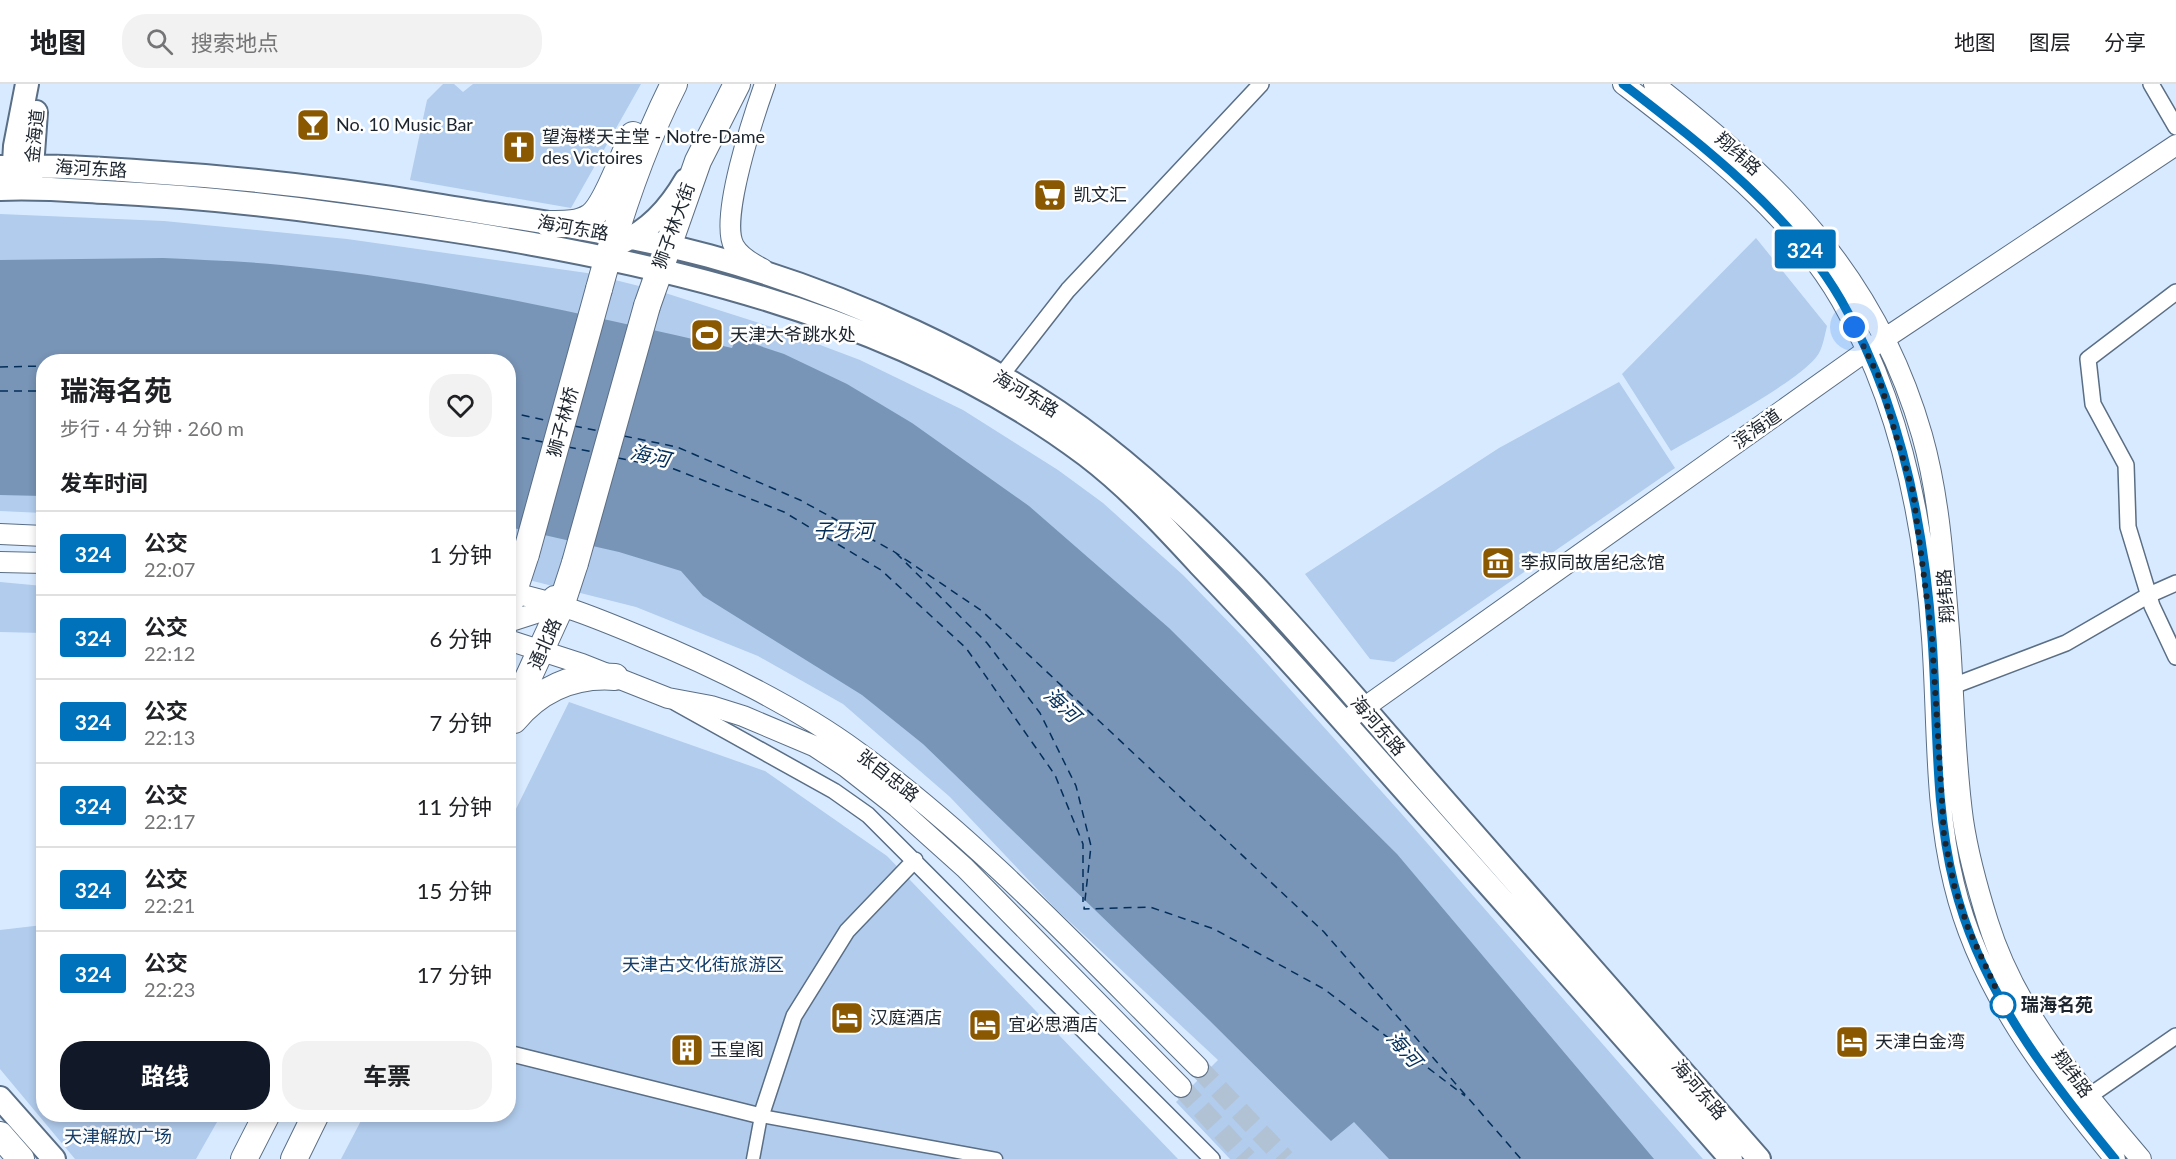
<!DOCTYPE html>
<html lang="zh">
<meta charset="utf-8">
<style>
:root{--surface:#fff;--page:#f2f2f2;--text:#202124;--muted:#757577;--line:#e0e0e0;--accent:#111827}
body{margin:0;font-family:Lato,"Noto Sans SC",sans-serif;background:var(--page);color:var(--text);height:100vh;display:flex;flex-direction:column;font-size:22px;white-space:nowrap}
*{box-sizing:border-box;margin:0}
p{font-size:20px;color:var(--muted)}
.icon{flex:none;width:33px;height:33px;fill:none;stroke:currentColor;stroke-width:2;stroke-linecap:round;stroke-linejoin:round}
.map{position:relative;flex:1;overflow:hidden}
.panel{position:absolute;left:36px;top:270px;width:480px;height:768px;display:flex;flex-direction:column;background:var(--surface);border-radius:24px;box-shadow:0 3px 9px #0003}
.panel>*{flex:none}
.badge{padding:0 12px;border-radius:4px;font-size:21px;line-height:39px}
.you{position:absolute;width:30px;height:30px;margin:-15px;border:4px solid #fff;border-radius:50%;background:#1a73e8;box-shadow:0 0 0 9px #1a73e833}
.map>.badge{position:absolute;translate:-50% -50%;box-shadow:0 0 0 3px #fff}
h2{padding:0 24px;font-size:22px;line-height:54px}
.round{display:grid;place-items:center;flex:none;width:63px;height:63px;border-radius:24px;background:var(--page)}
.head{display:flex;align-items:center;justify-content:space-between;height:102px;padding:0 24px}
h1{font-size:28px;font-weight:700;line-height:45px}
.primary-button{display:flex;gap:12px;margin-top:auto;padding:12px 24px}
.primary-button a{flex:1;height:69px;border-radius:24px;background:var(--accent);color:#fff;font-size:24px;font-weight:700;line-height:69px;text-align:center}
.primary-button a+a{background:var(--page);color:var(--text)}
ul{padding:0;list-style:none}
li{display:flex;align-items:center;gap:18px;height:84px;padding:0 24px;border-top:2px solid var(--line)}
li div{flex:1}
li b{display:block;font-size:22px}
li em{font-style:normal}
li .badge{min-width:66px;font-weight:700;text-align:center}
header{display:flex;align-items:center;gap:36px;box-sizing:border-box;height:84px;padding:0 30px;background:var(--surface);border-bottom:2px solid var(--line)}
header strong{font-size:28px}
nav{display:flex;gap:33px;margin-inline-start:auto;font-size:21px}
.search{width:420px;height:54px;background:var(--page);display:flex;align-items:center;gap:15px;box-sizing:border-box;padding:0 21px;border-radius:24px;color:var(--muted);font-size:22px}
.map>svg:first-child{display:block}
</style>
<header>
<strong>地图</strong>
<div class="search"><svg class="icon" aria-label="search" viewBox="0 0 24 24"><circle cx="10" cy="10" r="6"/><path d="M15 15l6 6"/></svg>搜索地点</div>
<nav><a>地图</a><a>图层</a><a>分享</a></nav>
</header>
<div class="map">
<svg width="2176" height="1075" viewBox="0 0 2176 1075">
<rect width="100%" height="100%" fill="#d8eaff"/>
<path fill="#b1cced" d="M443,0H454L463,8L473,0H641L571,124L410,96L427,16Z
M0,130L164,137L347,155L587,189L659,207L778,245L860,276L963,326L1058,386L1103,419L1183,491L1245,555L1400,728L1703,1075H1230L1176,1018L1218,976L1056,825L950,713L843,620L758,572L636,523L509,491L508,278H44L43,429L0,427Z
M1756,154L1827,242C1825,250 1823,262 1819,269C1805,295 1700,350 1671,367L1622,290Z
M1619,298L1675,384L1394,578L1370,575L1305,490L1499,364Z
M0,498L43,502V549L0,548Z
M569,618L765,687L887,772L1178,1075H341L364,1031L508,1030L509,739Z
M43,841L44,1030L221,1031L196,1075H75L0,985V846Z"/>
<path fill="#7894b6" d="M163,174C202,176 242,177 281,181C433,195 583,230 732,264L736,254L784,270L847,300L912,339L1029,422L1169,544L1397,770L1654,1075H1389L1354,1038L1331,1057L1209,936L923,660L862,611L703,512L681,487L619,468L509,443L508,278H44L43,412L0,411V176Z"/>
<g fill="none" stroke-linecap="round" stroke-linejoin="round">
<path stroke="#022e59" stroke-width="1.5" stroke-dasharray="8 6" stroke-linecap="butt" d="M0,283L44,282
M0,307H44
M508,328L549,337
M574,342L599,347
M508,351L543,358
M624,352L677,363L800,416L893,467L982,527L1324,848L1521,1075
M568,363L593,368
M618,374L674,385L784,428L881,486L966,564L1055,691L1083,760V818
M896,469L987,559L1040,629L1076,702L1091,762L1084,825L1150,823L1214,845L1324,905L1465,1012"/>
<path stroke="#b2c2d5" stroke-width="20" stroke-dasharray="20 10" stroke-linecap="butt" d="M1198,983L1285,1075
M1181,1003L1247,1075"/>
<g stroke="#5a6e85" stroke-width="15">
<path id="pedestrian" d="M753,1075L761,1032L996,1075"/>
</g>
<g stroke="#5a6e85" stroke-width="18">
<path id="minor" d="M2151,0L2176,43
M2176,208L2088,275L2093,320L2126,381L2128,443L2152,522L2176,573
M1000,293L1068,206L1261,0
M1943,603L1953,602L2066,559L2149,511L2176,499
M676,619L834,707L868,731L1212,1075
M508,969L761,1032L794,932L847,847L915,776
M2082,1017L2176,952"/>
</g>
<g stroke="#5a6e85" stroke-width="22">
<path id="tertiary" d="M1623,0C1702,61 1790,128 1841,216C1900,318 1924,438 1932,554C1938,635 1934,720 1954,800C1979,905 2047,993 2115,1075
M1654,0C1781,100 1876,191 1922,351C1941,418 1944,489 1950,558C1954,617 1955,678 1963,736C1968,770 1978,806 1988,838C2016,929 2081,1004 2141,1075
M763,185C753,180 740,173 734,162C719,135 754,31 765,0
M0,450L44,452
M0,478L44,479
M508,508C555,517 599,535 642,553C713,582 797,623 858,668C983,759 1089,875 1198,983
M508,538L536,529L554,512
M508,556L582,580L668,614L711,622L743,632L814,662L846,683L897,723L965,784L1181,1003
M1344,638L1866,267L2176,61"/>
</g>
<g stroke="#5a6e85" stroke-width="26">
<path id="secondary" d="M0,83C50,81 100,84 149,88C246,94 340,105 436,121C527,136 620,148 709,172C842,209 993,274 1102,360C1220,452 1323,577 1421,690C1533,819 1647,946 1759,1075
M13,96L15,62L27,0
M31,97L36,28
M0,105C35,103 70,106 105,108C182,112 258,119 335,130C588,163 877,213 1086,371C1128,403 1163,441 1199,480C1255,538 1309,598 1362,658C1485,797 1609,935 1731,1075
M622,158C651,146 671,122 686,96
M0,1014L54,1075"/>
</g>
<g stroke="#5a6e85" stroke-width="28">
<path id="primary" d="M549,140C562,140 578,141 590,133C606,123 624,69 633,51
M599,205C618,135 641,65 674,0
M647,222L698,77L737,0
M508,525L526,470
M514,636C541,604 575,590 615,593
M508,638L561,522L575,479
M0,1051L21,1075
M244,1075L267,1030
M294,1075L316,1030"/>
</g>
<use href="#pedestrian" stroke="#fff" stroke-width="12"/>
<use href="#minor" stroke="#fff" stroke-width="15"/>
<use href="#tertiary" stroke="#fff" stroke-width="20"/>
<use href="#secondary" stroke="#fff" stroke-width="22"/>
<use href="#primary" stroke="#fff" stroke-width="26"/>
<g stroke="#5a6e85" stroke-width="28" stroke-linecap="butt">
<path id="primary-bridge" d="M526,470L599,205
M575,479L647,222"/>
</g>
<use href="#primary-bridge" stroke="#fff" stroke-width="26"/>
</g>
<g fill="none" stroke-linecap="round" stroke-linejoin="round">
<g stroke="#fff" stroke-width="14">
<path id="line" d="M1623,0C1702,61 1790,128 1841,216C1900,318 1924,438 1932,554C1938,635 1934,720 1954,800C1980,905 2047,993 2115,1075"/>
</g>
<use href="#line" stroke="#0072bc" stroke-width="9"/>
<path stroke="#1c242d" stroke-width="6" stroke-dasharray="0 10.8" d="M1854,243L1878,291L1913,408L1932,554L1944,752L1954,801L1968,844L2005,924L2003,921"/>
</g>
<defs>
<g id="bar-square" transform="scale(1.725)"><rect x="-9" y="-9" width="18" height="18" rx="4" fill="#8b5802" stroke="#fff"/><path d="M-6-5H6L.8 .8V4.5H3.5V6h-7V4.5H-.8V.8Z" fill="#fff"/></g>
<g id="church-square" transform="scale(1.725)"><rect x="-9" y="-9" width="18" height="18" rx="4" fill="#8b5802" stroke="#fff"/><path d="M-1.2-6h2.4v3.5h3.3v2.4h-3.3V6h-2.4V-.1h-3.3v-2.4h3.3Z" fill="#fff"/></g>
<g id="supermarket-square" transform="scale(1.725)"><rect x="-9" y="-9" width="18" height="18" rx="4" fill="#8b5802" stroke="#fff"/><path d="M-6-5.5h2.5l.6 2H6L4.5 2H-2.5L-4.4-4H-6ZM-1.5 3.2a1.3 1.3 0 1 0 .1 0ZM3 3.2a1.3 1.3 0 1 0 .1 0Z" fill="#fff"/></g>
<g id="stadium-square" transform="scale(1.725)"><rect x="-9" y="-9" width="18" height="18" rx="4" fill="#8b5802" stroke="#fff"/><path d="M0-5a6.5 5 0 1 0 0 10a6.5 5 0 1 0 0-10ZM-3.5-1.8h7v3.6h-7Z" fill="#fff"/></g>
<g id="museum-square" transform="scale(1.725)"><rect x="-9" y="-9" width="18" height="18" rx="4" fill="#8b5802" stroke="#fff"/><path d="M0-6L6-3V-2H-6V-3ZM-5-1h2V3h-2ZM-1-1h2V3h-2ZM3-1h2V3H3ZM-6 4H6V6H-6Z" fill="#fff"/></g>
<g id="hotel-square" transform="scale(1.725)"><rect x="-9" y="-9" width="18" height="18" rx="4" fill="#8b5802" stroke="#fff"/><path d="M-6-4.5h1.5V1H6V5H4.5V3h-9V5H-6ZM-4 0a1.8 1.8 0 1 1 3.6 0ZM.5 0V-2.5h3Q6-2.5 6 0Z" fill="#fff"/></g>
<g id="building-square" transform="scale(1.725)"><rect x="-9" y="-9" width="18" height="18" rx="4" fill="#8b5802" stroke="#fff"/><path d="M-4-6H4V6H1V3H-1V6H-4ZM-2.5-4.3h1.7v1.8h-1.7ZM.8-4.3h1.7v1.8H.8ZM-2.5-1h1.7V.8h-1.7ZM.8-1h1.7V.8H.8Z" fill="#fff"/></g>
</defs>
<g fill-rule="evenodd">
<use href="#bar-square" x="313" y="41"/>
<use href="#church-square" x="519" y="63"/>
<use href="#supermarket-square" x="1050" y="111"/>
<use href="#stadium-square" x="707" y="251"/>
<use href="#museum-square" x="1498" y="479"/>
<use href="#hotel-square" x="847" y="934"/>
<use href="#hotel-square" x="985" y="941"/>
<use href="#hotel-square" x="1852" y="958"/>
<use href="#building-square" x="687" y="966"/>
</g>
<circle fill="#fff" stroke="#0072bc" stroke-width="3" cx="2003" cy="921" r="12"/>
<g text-anchor="middle" stroke-width="5" stroke-linejoin="round" paint-order="stroke">
<g font-size="18" fill="#1c242d" stroke="#fff" text-anchor="start">
<text x="336" y="47">No. 10 Music Bar</text>
<text x="542" y="59">望海楼天主堂 - Notre-Dame<tspan x="542" dy="21">des Victoires</tspan></text>
<text x="1073" y="117">凯文汇</text>
<text x="730" y="257">天津大爷跳水处</text>
<text x="1521" y="485">李叔同故居纪念馆</text>
<text x="870" y="940">汉庭酒店</text>
<text x="1008" y="947">宜必思酒店</text>
<text x="1875" y="964">天津白金湾</text>
<text x="710" y="972">玉皇阁</text>
</g>
<g font-size="18" fill="#1c242d" stroke="#fff">
<text transform="translate(35 52) rotate(-84)" y="6">金海道</text>
<text transform="translate(1738 70) rotate(42)" y="6">翔纬路</text>
<text transform="translate(91 85) rotate(3)" y="6">海河东路</text>
<text transform="translate(674 142) rotate(-70)" y="6">狮子林大街</text>
<text transform="translate(573 144) rotate(10)" y="6">海河东路</text>
<text transform="translate(1026 310) rotate(31)" y="6">海河东路</text>
<text transform="translate(563 338) rotate(-75)" y="6">狮子林桥</text>
<text transform="translate(1757 345) rotate(-35)" y="6">滨海道</text>
<text transform="translate(1946 512) rotate(-94)" y="6">翔纬路</text>
<text transform="translate(545 560) rotate(-66)" y="6">通北路</text>
<text transform="translate(1378 642) rotate(49)" y="6">海河东路</text>
<text transform="translate(888 692) rotate(38)" y="6">张自忠路</text>
<text transform="translate(2072 990) rotate(54)" y="6">翔纬路</text>
<text transform="translate(1699 1006) rotate(49)" y="6">海河东路</text>
</g>
<g font-size="18" fill="#133d69" stroke="#fff">
<text x="703" y="887">天津古文化街旅游区</text>
<text x="118" y="1059">天津解放广场</text>
</g>
<g font-size="18" font-weight="bold" fill="#1c242d" stroke="#fff" text-anchor="start">
<text x="2021" y="927">瑞海名苑</text>
</g>
<g font-size="20" font-style="italic" fill="#022e59" stroke="#fff">
<text transform="translate(650 372) rotate(13)" y="7">海河</text>
<text x="843" y="454">子牙河</text>
<text transform="translate(1062 621) rotate(43)" y="7">海河</text>
<text transform="translate(1404 965) rotate(49)" y="7">海河</text>
</g>
</g>
</svg>
<div class="you" style="left:1854px;top:243px"></div>
<b class="badge" style="left:1805px;top:165px;background:#0072bc;color:#fff">324</b>
<section class="panel">
<div class="head"><div><h1>瑞海名苑</h1><p>步行 · 4 分钟 · 260 m</p></div><a class="round"><svg class="icon" aria-label="heart" viewBox="0 0 24 24"><path d="M12 20l-8-8c-3-5 5-10 8-4 3-6 11-1 8 4z"/></svg></a></div>
<h2>发车时间</h2>
<ul>
<li><span class="badge" style="background:#0072bc;color:#fff">324</span><div><b>公交</b><p>22:07</p></div><em>1 分钟</em></li>
<li><span class="badge" style="background:#0072bc;color:#fff">324</span><div><b>公交</b><p>22:12</p></div><em>6 分钟</em></li>
<li><span class="badge" style="background:#0072bc;color:#fff">324</span><div><b>公交</b><p>22:13</p></div><em>7 分钟</em></li>
<li><span class="badge" style="background:#0072bc;color:#fff">324</span><div><b>公交</b><p>22:17</p></div><em>11 分钟</em></li>
<li><span class="badge" style="background:#0072bc;color:#fff">324</span><div><b>公交</b><p>22:21</p></div><em>15 分钟</em></li>
<li><span class="badge" style="background:#0072bc;color:#fff">324</span><div><b>公交</b><p>22:23</p></div><em>17 分钟</em></li>
</ul>
<div class="primary-button"><a>路线</a><a>车票</a></div>
</section>
</div>
